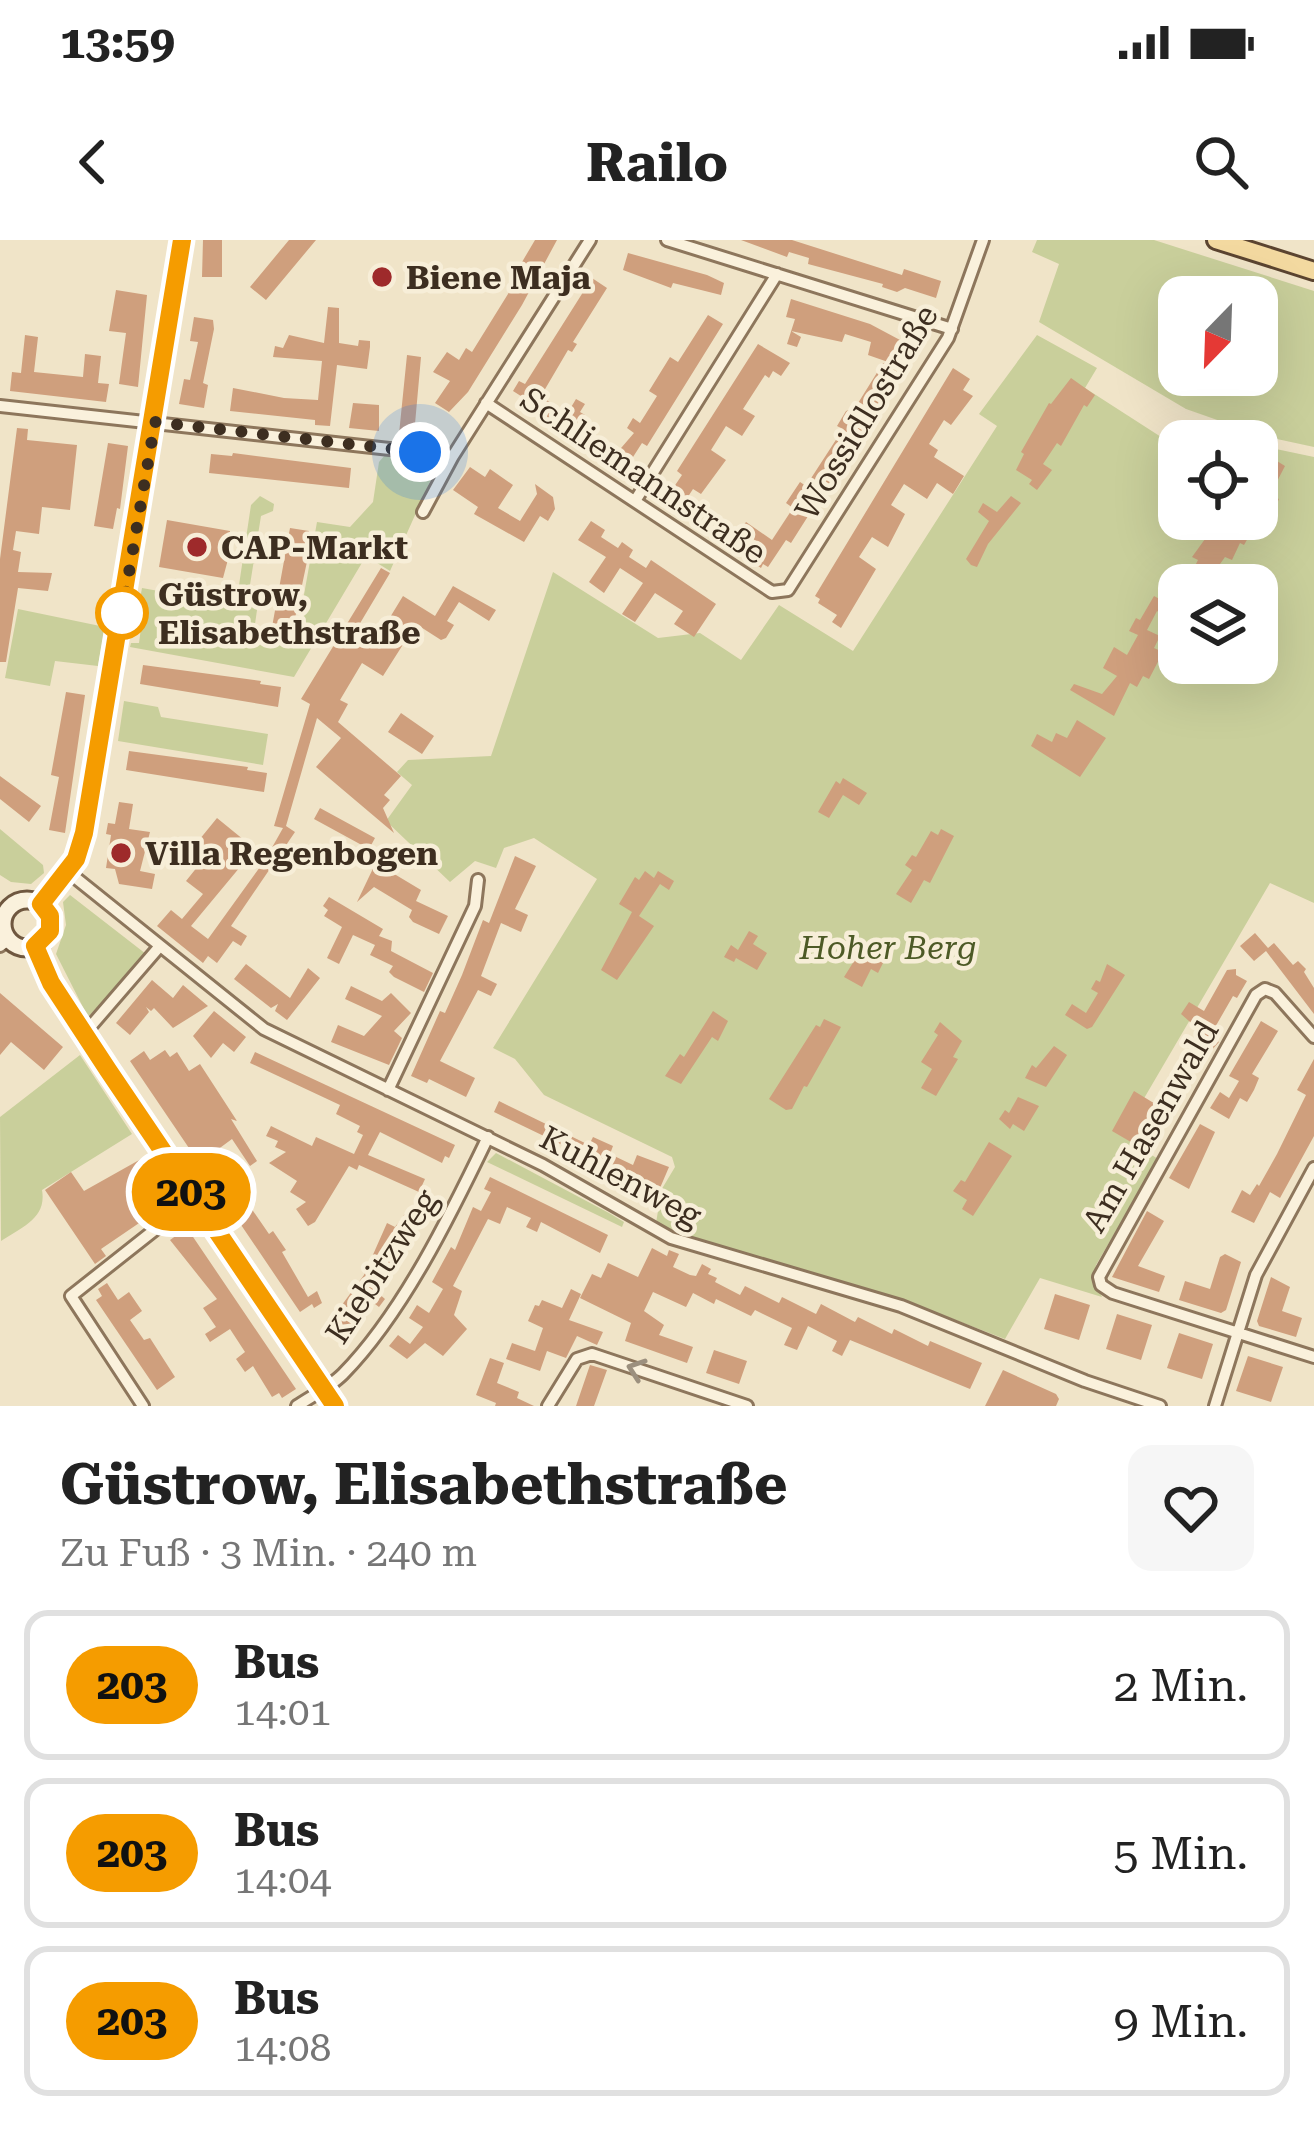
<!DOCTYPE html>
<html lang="de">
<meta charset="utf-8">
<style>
:root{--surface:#fff;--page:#f6f6f6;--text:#222;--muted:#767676;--line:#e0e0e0}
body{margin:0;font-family:"Roboto Serif",serif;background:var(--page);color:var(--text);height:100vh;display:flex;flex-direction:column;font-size:45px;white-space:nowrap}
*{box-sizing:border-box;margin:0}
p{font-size:39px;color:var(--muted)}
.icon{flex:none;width:66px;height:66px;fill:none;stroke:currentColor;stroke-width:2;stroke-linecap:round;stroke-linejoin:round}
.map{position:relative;height:1166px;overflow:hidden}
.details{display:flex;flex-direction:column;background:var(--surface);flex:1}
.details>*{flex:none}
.badge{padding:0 24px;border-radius:39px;font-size:42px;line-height:78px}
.needle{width:78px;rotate:203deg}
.buttons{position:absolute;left:1158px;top:36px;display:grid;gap:24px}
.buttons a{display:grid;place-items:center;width:120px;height:120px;border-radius:24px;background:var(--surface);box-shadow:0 12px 48px #0002;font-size:60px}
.you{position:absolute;width:60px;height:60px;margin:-30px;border:9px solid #fff;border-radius:50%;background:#1a73e8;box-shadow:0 0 0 18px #1a73e833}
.map>.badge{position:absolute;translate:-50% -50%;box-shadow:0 0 0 6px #fff}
.round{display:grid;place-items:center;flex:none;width:126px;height:126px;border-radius:24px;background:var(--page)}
.overview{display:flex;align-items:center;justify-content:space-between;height:204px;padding:0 60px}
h1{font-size:57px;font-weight:700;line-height:90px}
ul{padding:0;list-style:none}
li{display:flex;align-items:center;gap:36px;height:150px;margin:0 24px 18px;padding:0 36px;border:6px solid var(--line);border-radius:24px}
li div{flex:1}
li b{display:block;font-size:45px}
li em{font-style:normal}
li .badge{min-width:132px;font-weight:700;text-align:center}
.status{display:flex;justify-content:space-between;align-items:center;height:84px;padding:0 60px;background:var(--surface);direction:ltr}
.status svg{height:33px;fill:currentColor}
header{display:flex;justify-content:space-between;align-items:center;height:156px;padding:0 60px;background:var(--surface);font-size:54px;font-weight:700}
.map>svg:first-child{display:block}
</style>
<div class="status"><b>13:59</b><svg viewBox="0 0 49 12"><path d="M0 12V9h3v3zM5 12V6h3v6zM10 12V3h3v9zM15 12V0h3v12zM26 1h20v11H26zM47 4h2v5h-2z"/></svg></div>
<header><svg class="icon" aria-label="back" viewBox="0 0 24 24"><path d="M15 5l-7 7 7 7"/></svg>Railo<svg class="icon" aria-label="search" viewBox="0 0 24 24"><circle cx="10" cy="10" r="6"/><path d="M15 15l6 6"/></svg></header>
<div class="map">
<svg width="1314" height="1166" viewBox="0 0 1314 1166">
<rect width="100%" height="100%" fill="#f0e4c8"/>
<path fill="#c9cf9b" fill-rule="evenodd" d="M1037,0H1154L1314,51V207L1263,196L1186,169L1039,82L1059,24L1032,12ZM1179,57H1257V135H1179Z
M1037,95L1097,128L1085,148L1172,204L1195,184L1244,201H1179V279H1257V205L1314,217V663L1270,643L1122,896L1158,919L1096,1025L1093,1038L1102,1057L1040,1038L1005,1099L906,1061L703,1003L656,983L658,971L651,967L675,927L672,917L544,855L515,819L493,808L597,639L534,598L504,608L496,628L475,621L450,642L386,581L412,545L397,532L408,520L491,516L553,332L658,398L700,393L741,420L779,365L853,411L997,186L979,174ZM1179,345H1257V423H1179Z
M385,215L432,225L433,235L390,331L366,316L294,437L130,407L131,403H139L141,388L135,386L142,348L236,365L251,265L260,256L274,264L273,271L261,276L249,351L260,349L253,398L295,405L317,282L350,287L373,262L379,222Z
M18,369L105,387L98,426L55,421L50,446L5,438Z
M124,461L158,467L161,477L268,494L263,525L118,501Z
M0,589L43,625L44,633L31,644L11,642L0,635Z
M70,655L146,714L88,777L56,714L66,685L63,662Z
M80,815L132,894L42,950C47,978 22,987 1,1001L0,877Z
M496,913L609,973L624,982L622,987L487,922Z"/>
<path fill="#cf9f7d" d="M203,0H222V37H202Z
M289,0H316L266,60L250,47Z
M535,0H557L522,65L468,152L449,172L435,163L450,141L433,132L447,112L459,120L466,108L472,112L516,41L512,39Z
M741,0H792L902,35L904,29L941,41L936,58L905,48L897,52L882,47L883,44L808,24L809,18L789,12L787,17Z
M628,13L707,35L724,43L721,55L673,43L671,48L623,30Z
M592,38L607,48L573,102L577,104L572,112L568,110L541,156L567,174L576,159L585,164L580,172L585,175L571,196L525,166L520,162L524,158L513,151L519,141L525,144Z
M116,50L147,55L138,147L119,144L126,93L109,91Z
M791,59L870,84L900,100L888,122L868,115L871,102L845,94L842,102L791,91L801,97L797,107L787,104L795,79L786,77Z
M328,67L339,68V103L358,106L359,100L370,101V107L367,129L337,125L330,186L315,185V180L230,171L233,148L284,158L318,160L322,121L273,117L275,106L283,108L289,95L324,103Z
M708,75L723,84L647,206L642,203L624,231L609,222L634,193L627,188L633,178L640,183L657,156L649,151L670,117L678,122Z
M194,77L213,80L214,89L203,143L208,145L204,168L179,164L184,139L190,140L198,102L190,101Z
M25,95L38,97L34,132L83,137L85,114L101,116L98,143L109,144L106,162L10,151L12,132L21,133Z
M758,104L790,123L781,136L773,131L769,138L765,135L743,169L755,176L742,196L726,186L711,210L726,220L701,254L693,249L680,269L665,260L682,235L677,231Z
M407,115L421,117L414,195L399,194Z
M883,123L899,133L791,303L786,300L768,327L763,324L761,328L751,321L762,305L740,290L746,282L772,300L793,268L786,263L800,242L806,246L843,189L837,186L846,171L855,168Z
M953,128L970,139L963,150L973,156L951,185L944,180L929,204L938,210L934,217L964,236L953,254L937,243L927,259L904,244L891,265L905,274L888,307L872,297L859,317L876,329L841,388L832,382L837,375L818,363L820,359L815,356Z
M1071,138L1095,155L1087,167L1084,165L1061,206L1057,203L1043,224L1052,230L1037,250L1029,244L1032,240L1016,230L1024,214L1021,212L1049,163L1051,164Z
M353,163L379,165V191L349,188Z
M17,188L28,189L27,200L77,205L70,270L42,267L39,294L16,291L13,310L21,312L18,332L52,333L48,351L18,348L6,422H0V319Z
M108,203L128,206L120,269L117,268L113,289L94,286Z
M233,213L351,228L349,248L209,233L211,214L232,216Z
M1267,215L1285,226L1270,255L1279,259L1275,268L1267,265L1244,305L1240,303L1232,320L1225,317L1205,345H1185L1198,320L1192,317L1213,288L1214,279H1257V224L1261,226Z
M470,227L485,237L490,229L513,245L498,268L520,281L537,254L535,244L553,257L555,269L548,281L540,276L524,302L474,274L478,267L453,250Z
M1011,256L1021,263L988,304L977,327L971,325L966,319L989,281L978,272L983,263L997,272Z
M167,280L230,291V296L234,297L223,338L159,327Z
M591,281L605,290L601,297L618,308L622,302L633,310L629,317L646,328L651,320L716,364L694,397L674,384L683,371L655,353L635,382L622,374L643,343L620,328L604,353L589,342L606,317L578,300Z
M290,288L309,291L305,312H309L290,402L270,398Z
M381,328L390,333L359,385L378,397L403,356L435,376L453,346L496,370L489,381L459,362L447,381L454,385L446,398L441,400L416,384L383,436L362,423L340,460L348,464L338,482L401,536L384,555L390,560L383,568L394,593L316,527L341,498L317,478L286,586L295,592L231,686L247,696L241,706L233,701L217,723L208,716L203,723L157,686L171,670L182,679L203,654L186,641L198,626L186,616L217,578L255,609L191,686L208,699L265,620L283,588L274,586L310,464L301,459Z
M1179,341V385L1157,371L1147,390L1160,396L1154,408L1163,412L1149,439L1143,436L1137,447L1130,443L1114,476L1070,450L1074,444L1102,454L1117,436L1103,428L1114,407L1127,415L1138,395L1129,391L1136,378L1140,380L1154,356L1165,362Z
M143,425L261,441L260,444L281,447L278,467L140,444Z
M66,452L85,455L65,593L49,590L59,537L51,535Z
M401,473L434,496L422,514L388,492Z
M1077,480L1106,498L1080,537L1031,506L1037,494L1052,502L1056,493L1067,498Z
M129,511L248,527L247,530L267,533L264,552L126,530Z
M0,536L41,566L29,582L0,559Z
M843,538L867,553L859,565L843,555L829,578L818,572L836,541L840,544Z
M119,562L133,564L129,589L150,592L140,631L155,634L152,649L119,644L115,629L106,628L111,595L106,594L108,583L115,584Z
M320,568L375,598L369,609L314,579Z
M941,589L954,596L930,643L924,640L911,663L896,654L912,630L905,625L912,615L916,617L931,591L938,595Z
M515,616L536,626L515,669L528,675L521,692L501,683L481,736L497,744L491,756L478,750L440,821L475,838L466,857L429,839L427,843L411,836L440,771L445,773L462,735L483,680L489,683Z
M378,618L394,626L391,632L421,650L416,661L448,676L439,694L413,682L409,677L412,670L374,647L357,662Z
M645,631L654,638L658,631L674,641L669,650L660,644L639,676L654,686L617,740L601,730L632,672L619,664L635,637L639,640Z
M329,657L383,689L379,696L392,701L391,711L433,733L424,752L394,737L389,732L393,726L370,715L375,705L353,695L339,724L327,718L342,687L324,676L328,670L323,666Z
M749,691L758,696L753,704L767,713L757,730L736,718L734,722L724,717L731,705L738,710Z
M1255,693L1268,708L1274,703L1293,725L1298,721L1306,729L1304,732L1314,748V774L1266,711L1254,721L1240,706Z
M866,702L887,715L878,733L871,729L862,747L844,737Z
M246,724L290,758L308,728L320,738L287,780L275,771L278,764L271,768L234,739Z
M1107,724L1125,735L1092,787L1087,789L1065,775L1072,764L1086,773L1098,753L1091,749L1096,740L1100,742Z
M1236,729V735L1247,741L1237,758L1233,756L1210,796L1219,802L1202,821L1186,812L1198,789L1181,774L1189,762L1204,771L1227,730Z
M152,740L173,758L183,745L208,766L173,788L154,768L151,771L146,767L149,772L130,795L116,783Z
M351,746L382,761L391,753L411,773L394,791L402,798L389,825L331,802L338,785L364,796L382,776L345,759Z
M0,753L63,807L44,830L11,802L0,815Z
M214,771L246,797L234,812L223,803L211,818L193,796Z
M713,771L728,781L718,801L712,797L681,844L665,836L680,814L684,817Z
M824,779L841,787L807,847L804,846L792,869L786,870L769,859L816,785L820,787Z
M1261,781L1278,791L1252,834L1259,838L1254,850L1247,862L1240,858L1229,879L1210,868L1220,852L1229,858L1239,841L1229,836Z
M940,782L962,801L953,817L958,819L936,856L921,848L932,829L921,822L938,795L934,792Z
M1054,806L1067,815L1046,847L1025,838L1032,825L1036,828Z
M165,810L170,817L177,812L189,831L200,824L237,881L231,879L257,921L250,926L232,899L213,913L269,994L273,991L286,1010L282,1012L308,1057L317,1051L322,1063L314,1068L312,1064L300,1072L130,821L144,811L150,820Z
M255,812L455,905L449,918L445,916L442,923L380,892L368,915L425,939L419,952L359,925L357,930L349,926L315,982L308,986L296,969L306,962L290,952L297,941L269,923L286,912L275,907L278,901L266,896L271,886L312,906L316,897L354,914L363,895L357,892L360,886L336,874L340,865L250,823Z
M1314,819V896L1280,958L1270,952L1254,983L1231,972L1242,950L1250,955L1257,944L1259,946L1277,914L1306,855L1297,850Z
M1168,847L1182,856L1148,912L1112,891L1134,851L1157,865Z
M1018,857L1039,866L1024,891L1013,884L1010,889L999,879L1005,870L1009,873Z
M499,861L589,905L593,897L613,906L610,914L633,925L637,915L669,927L657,955L627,936L494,872Z
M1200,884L1215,892L1189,949L1169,938Z
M989,902L1012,916L973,976L962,969L967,960L953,951L961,940L965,942Z
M141,919L170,962L101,1009L106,1016L95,1024L45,950L71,932L84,951Z
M490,937L608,995L600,1013L541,982L537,992L526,987L531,978L507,967L500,984L488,979L453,1046L462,1051L454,1075L467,1089L443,1116L425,1103L407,1119L389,1106L398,1095L410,1104L423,1087L409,1078L417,1065L429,1073L443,1049L432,1042L451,1007L455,1010L473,967L481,971L491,952L484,949Z
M411,966L421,972L418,976L422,978L378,1053L385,1059L379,1067L371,1061L345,1092L333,1077L364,1035L387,983L395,987Z
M1147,971L1164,981L1138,1026L1165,1036L1159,1052L1112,1037Z
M187,988L296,1149L282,1158L279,1153L272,1157L253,1126L245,1132L236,1119L245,1112L230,1089L210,1102L205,1094L216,1087L203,1068L217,1059L170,1000Z
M652,1008L667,1016L669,1010L679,1014L673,1027L690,1035L696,1036L702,1024L711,1029L708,1034L717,1038L715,1042L740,1055L745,1046L779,1063L782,1057L816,1074L821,1064L855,1082L858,1077L892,1094L894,1089L928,1106L930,1101L982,1123L970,1149L850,1100L842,1116L832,1111L837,1101L808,1086L797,1110L784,1105L792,1088L755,1070L751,1076L716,1059L714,1064L693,1053L686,1067L653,1052L644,1071L664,1085L659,1095L693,1107L687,1123L625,1101L631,1083L580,1058L592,1034L601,1038L608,1023L638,1037Z
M1225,1014L1241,1022L1226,1070L1221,1073L1179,1060L1185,1041L1210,1049L1220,1017Z
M1271,1037L1290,1047L1282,1071L1302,1078L1296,1097L1259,1086L1257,1081Z
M107,1043L118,1060L129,1052L142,1071L130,1080L144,1100L150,1098L175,1137L157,1150L96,1060L102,1056L98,1049Z
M571,1049L581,1054L569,1080L603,1092L597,1105L577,1096L566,1118L547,1111L540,1131L506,1119L512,1103L535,1111L543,1088L528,1081L535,1065L539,1066L542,1060L562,1068Z
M1055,1054L1090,1065L1079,1100L1044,1089Z
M1117,1074L1152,1085L1141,1120L1106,1109Z
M1179,1093L1213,1104L1202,1139L1167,1128Z
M714,1110L747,1121L739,1144L706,1133Z
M1248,1116L1283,1127L1271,1162L1236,1151Z
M490,1118L504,1123L497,1143L519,1152L517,1158L534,1166H495L496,1163L476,1155Z
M590,1125L607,1130L594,1166H576Z
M1003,1130L1056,1154L1059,1159L1056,1166H985Z"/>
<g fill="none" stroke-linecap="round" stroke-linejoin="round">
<g stroke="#8d765c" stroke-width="16">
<path id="street" d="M667,0L952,89
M486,163L772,352L788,350L948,98L983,0
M0,166L453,216
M635,261L777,34
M423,272L453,216L590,0
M67,631L264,789L543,925L671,998L901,1066L1085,1141L1160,1166
M41,664L76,619L84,593L182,0
M0,706L9,699
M84,794L160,706
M1314,797L1275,753L1265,749L1256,755L1099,1037L1101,1045L1113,1053L1314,1117
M388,850L475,666L478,640
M143,1166L71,1056L195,958
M297,1166C312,1156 330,1147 343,1134C403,1073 451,974 488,897
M548,1166L577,1119L592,1114L747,1166
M1215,1166L1256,1035L1314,928"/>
</g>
<g stroke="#6f573f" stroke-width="21">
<path id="secondary" d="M3 684a24 24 0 1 1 48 0a24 24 0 1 1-48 0Z
M35,707L51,743L108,830L335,1166"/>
</g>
<g stroke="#5b4430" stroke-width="22">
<path id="primary" d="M1216,0L1314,31"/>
</g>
<use href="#street" stroke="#faf1dc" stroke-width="10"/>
<use href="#secondary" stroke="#faf1dc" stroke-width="15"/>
<use href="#primary" stroke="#f3d9a0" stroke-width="16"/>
</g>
<defs><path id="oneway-chevron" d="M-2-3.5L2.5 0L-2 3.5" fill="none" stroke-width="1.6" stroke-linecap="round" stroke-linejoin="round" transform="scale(3)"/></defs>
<use stroke="#9c907e" href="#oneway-chevron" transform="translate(636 1129) rotate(-161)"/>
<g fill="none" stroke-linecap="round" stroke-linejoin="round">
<g stroke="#fff" stroke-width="27">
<path id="line" d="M182,0L84,593L76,619L41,664L50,676V691L35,706L51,743L108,830L335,1166"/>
</g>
<use href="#line" stroke="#f59c00" stroke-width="18"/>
<path stroke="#3d2e20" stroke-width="12" stroke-dasharray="0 21.6" d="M122,373L155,182L420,212"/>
</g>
<g fill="#9e2a2b" stroke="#f7eed8" stroke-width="4.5">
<circle cx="382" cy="37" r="12"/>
<circle cx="197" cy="307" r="12"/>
<circle cx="121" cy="613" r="12"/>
</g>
<circle fill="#fff" stroke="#f59c00" stroke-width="6" cx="122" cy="373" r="24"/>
<g text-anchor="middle" stroke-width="9" stroke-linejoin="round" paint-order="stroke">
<g font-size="33" font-weight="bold" fill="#3d2e20" stroke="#f7eed8" text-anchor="start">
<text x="406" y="49">Biene Maja</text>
<text x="221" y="319">CAP-Markt</text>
<text x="145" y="625">Villa Regenbogen</text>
</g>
<g font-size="33" fill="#3d2e20" stroke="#f7eed8">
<text transform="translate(866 172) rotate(-59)" y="12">Wossidlostraße</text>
<text transform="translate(644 235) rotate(34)" y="12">Schliemannstraße</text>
<text transform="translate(1150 886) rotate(-60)" y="12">Am Hasenwald</text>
<text transform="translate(621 936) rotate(28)" y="12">Kuhlenweg</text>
<text transform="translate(381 1026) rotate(-57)" y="12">Kiebitzweg</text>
</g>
<g font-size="33" font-weight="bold" fill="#3d2e20" stroke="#f7eed8" text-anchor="start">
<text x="158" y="366">Güstrow,<tspan x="158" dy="38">Elisabethstraße</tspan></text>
</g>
<g font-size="33" font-style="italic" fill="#4d5a26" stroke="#f7eed8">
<text x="888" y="719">Hoher Berg</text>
</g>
</g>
</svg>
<div class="buttons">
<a><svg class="needle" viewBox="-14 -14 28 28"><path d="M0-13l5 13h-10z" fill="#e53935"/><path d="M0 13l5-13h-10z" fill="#767676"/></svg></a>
<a><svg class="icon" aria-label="locate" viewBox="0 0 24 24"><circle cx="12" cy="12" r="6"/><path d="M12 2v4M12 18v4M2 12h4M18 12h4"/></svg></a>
<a><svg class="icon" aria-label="layers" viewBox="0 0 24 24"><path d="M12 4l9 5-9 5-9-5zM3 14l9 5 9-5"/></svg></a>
</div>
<div class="you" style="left:420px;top:212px"></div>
<b class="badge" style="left:191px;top:952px;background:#f59c00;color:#111">203</b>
</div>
<section class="details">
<div class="overview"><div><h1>Güstrow, Elisabethstraße</h1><p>Zu Fuß · 3 Min. · 240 m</p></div><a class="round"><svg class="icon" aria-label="heart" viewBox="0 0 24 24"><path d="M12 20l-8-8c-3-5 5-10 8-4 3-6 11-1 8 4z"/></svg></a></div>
<ul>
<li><span class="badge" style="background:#f59c00;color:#111">203</span><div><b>Bus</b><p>14:01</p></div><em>2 Min.</em></li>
<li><span class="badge" style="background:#f59c00;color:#111">203</span><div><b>Bus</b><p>14:04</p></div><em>5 Min.</em></li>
<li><span class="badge" style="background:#f59c00;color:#111">203</span><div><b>Bus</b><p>14:08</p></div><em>9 Min.</em></li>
</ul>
</section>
